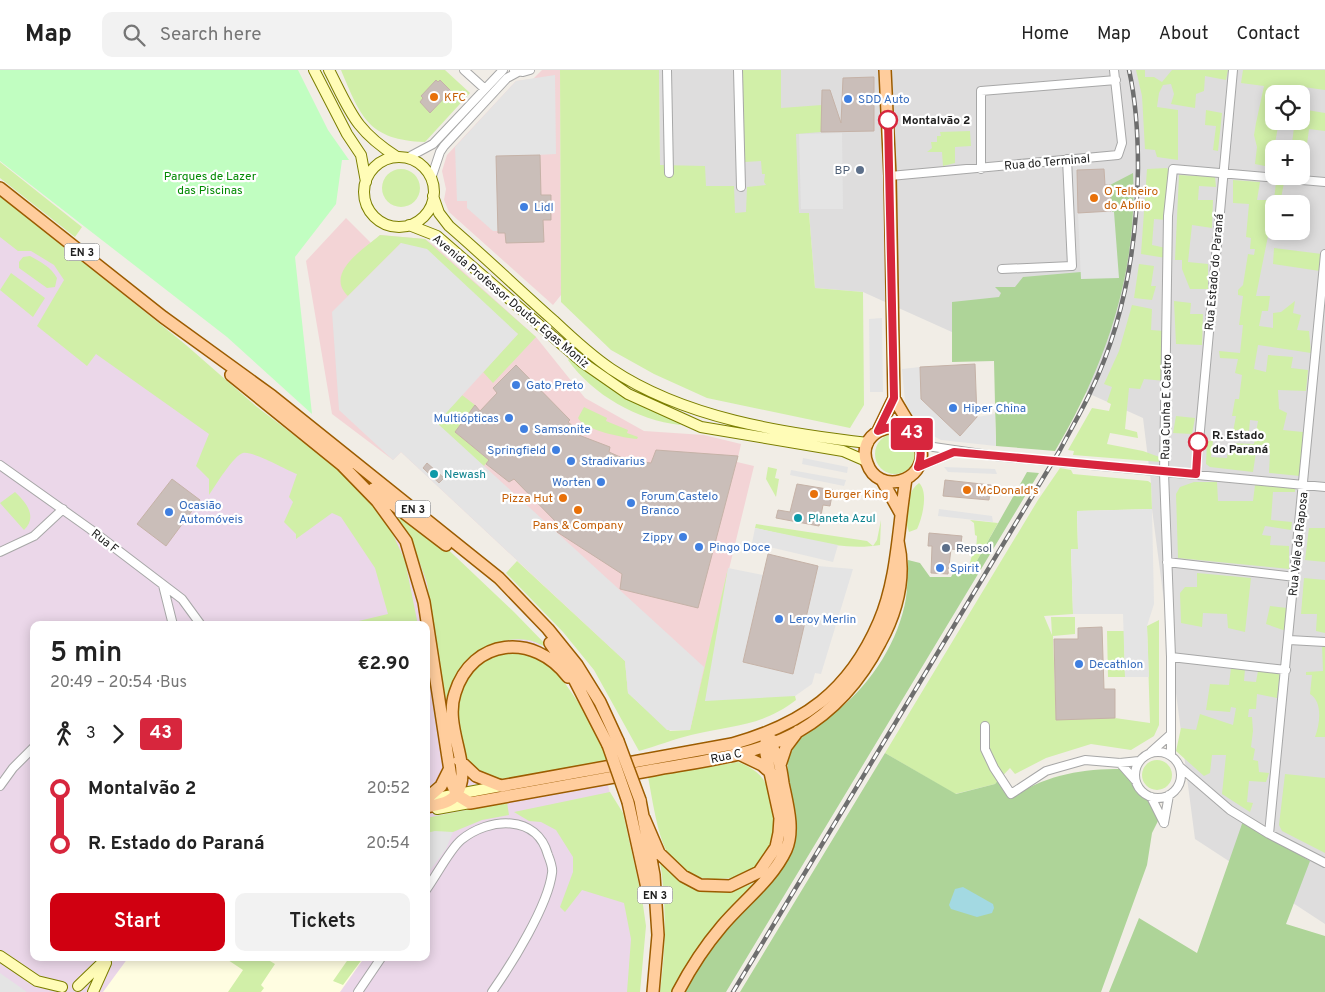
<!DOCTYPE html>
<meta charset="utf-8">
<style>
:root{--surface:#fff;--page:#f2f2f2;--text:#222;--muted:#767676;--line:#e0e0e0;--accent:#d00011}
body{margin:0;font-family:Overpass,sans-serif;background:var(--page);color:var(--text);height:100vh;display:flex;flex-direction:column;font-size:19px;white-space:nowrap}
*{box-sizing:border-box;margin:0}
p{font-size:16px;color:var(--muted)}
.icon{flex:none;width:28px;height:28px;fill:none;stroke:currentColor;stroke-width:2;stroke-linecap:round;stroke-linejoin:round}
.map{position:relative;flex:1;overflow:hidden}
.sheet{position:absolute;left:30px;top:551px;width:400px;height:340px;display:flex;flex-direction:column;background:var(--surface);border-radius:10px;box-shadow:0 2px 12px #0003}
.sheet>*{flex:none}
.badge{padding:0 10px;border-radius:4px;font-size:18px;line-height:32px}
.buttons{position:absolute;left:1265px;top:15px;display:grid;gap:10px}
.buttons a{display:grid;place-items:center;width:45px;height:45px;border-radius:10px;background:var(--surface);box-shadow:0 2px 12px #0003;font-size:25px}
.map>.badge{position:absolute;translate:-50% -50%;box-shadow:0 0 0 2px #fff}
.legs{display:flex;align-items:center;gap:8px;height:55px;padding:0 20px;font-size:16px}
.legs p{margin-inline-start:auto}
.summary{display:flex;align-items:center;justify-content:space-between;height:85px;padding:0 20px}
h1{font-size:28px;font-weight:600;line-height:38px}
.button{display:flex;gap:10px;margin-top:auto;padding:10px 20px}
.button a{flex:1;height:58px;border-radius:10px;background:var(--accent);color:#fff;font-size:20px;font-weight:600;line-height:58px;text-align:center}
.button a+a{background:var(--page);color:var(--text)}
ul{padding:0 20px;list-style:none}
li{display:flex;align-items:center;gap:18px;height:55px;font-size:19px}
li i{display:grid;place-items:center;width:8px;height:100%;margin:0 6px;background:currentColor}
li i::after{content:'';width:12px;height:12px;margin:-6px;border:4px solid;border-radius:50%;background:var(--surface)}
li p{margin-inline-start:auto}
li:first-child i{background:linear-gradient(#0000 50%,currentColor 0)}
li:last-child i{background:linear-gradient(currentColor 50%,#0000 0)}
header{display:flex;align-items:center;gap:30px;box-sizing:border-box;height:70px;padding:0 25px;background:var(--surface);border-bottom:1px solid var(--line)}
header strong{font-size:24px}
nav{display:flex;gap:28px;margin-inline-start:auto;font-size:18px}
.search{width:350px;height:45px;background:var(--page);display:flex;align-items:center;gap:12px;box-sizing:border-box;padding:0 18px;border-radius:10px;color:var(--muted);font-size:19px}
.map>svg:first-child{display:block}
</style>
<header>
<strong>Map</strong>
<div class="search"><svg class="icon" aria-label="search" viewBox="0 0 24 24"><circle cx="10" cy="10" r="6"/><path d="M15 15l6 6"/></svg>Search here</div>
<nav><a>Home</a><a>Map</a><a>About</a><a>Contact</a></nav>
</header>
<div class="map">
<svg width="1325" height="922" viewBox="0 0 1325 922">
<rect width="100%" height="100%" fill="#f1ede6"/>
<path fill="#dedddd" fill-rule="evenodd" d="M659,0H1325V854L1195,769L1152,439L1151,413L1143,348L863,222L815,218L809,143H734V116H706L660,95ZM1274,24H1301V51H1274ZM1274,79H1301V106H1274ZM1274,134H1301V161H1274Z"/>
<path fill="#f3d4d6" d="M542,0H560L561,225L553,235L449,142L444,130L446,119L442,101L447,85L516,11L533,9Z
M346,148L371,173L380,165L425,169L435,176L536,267L585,328L644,361L704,365L741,374L737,392L754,396L690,660L628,623L625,591L401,382L393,390L332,344L306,191Z"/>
<path fill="#ebd7e9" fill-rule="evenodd" d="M0,131L311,381L433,471L539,572L581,643L598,680L610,723L639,880L631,922H0ZM34,555H426V888H34Z"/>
<path fill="#fffde1" d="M128,888H364L340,922H103Z"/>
<path fill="#d1efa8" d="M341,0H445L470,23L425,72C369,70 361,48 341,0Z
M560,0H659L660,95L705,96L706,116H734L735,143L746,142L747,117L766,115L764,112L765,104H762L761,91L745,92L742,0H781V38L822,35L821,62L796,64L799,143H809L815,218L863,222L864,335L850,358L707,328L654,304L611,280L561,232Z
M1136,0H1145V7H1154L1162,12L1172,0H1228L1226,10L1205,6L1204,21L1196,24L1195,38L1171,34L1174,24L1171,14L1163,15L1159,23L1157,37L1178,40V90L1157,87L1155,80L1145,79L1142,26Z
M1243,0H1325V20L1289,15L1287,24H1274V51H1279L1274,79V98L1255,94L1257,77L1254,65L1256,53L1264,16L1241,13Z
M1301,39L1325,43V61L1309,59L1307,74H1292L1294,57L1285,55L1286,51H1301Z
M1206,40L1222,43L1218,81L1213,80L1216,56L1205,55Z
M970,61L971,76L955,77V93L943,96L942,82H927L932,78L931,72H937V66H941L940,62Z
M0,92L82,157L75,167L0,108Z
M1167,98L1170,103L1166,150L1154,149L1152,175L1166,178V188L1141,184L1147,99Z
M382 118a19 19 0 1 1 38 0a19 19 0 1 1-38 0Z
M1179,105L1215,107L1216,117L1199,116L1198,130H1213L1212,158L1192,155L1188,192L1208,194V219H1190L1182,199V190H1175Z
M1233,110L1260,112L1257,130H1274L1276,112L1284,113L1281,128H1277V134H1274V151H1271L1256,226H1270L1268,241H1262L1259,256L1273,258V243L1281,242L1295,231L1293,243L1301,245L1297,260L1309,261L1311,283L1258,275L1254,299L1266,302L1268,285L1293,287L1291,298L1308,300L1306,321L1278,320L1279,339L1287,343L1283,360L1303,362L1300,406L1269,403L1270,382H1256L1253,402L1210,397L1206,394L1207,371H1213L1211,387L1227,388L1229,373L1254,374L1258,351L1250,350L1249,361L1237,360L1233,362L1236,346H1232L1235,329H1239L1242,305L1235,303L1238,289L1220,288L1219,281L1240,283L1243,255H1239L1243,226L1238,225V220L1243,215L1248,184L1254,185L1255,179H1250L1251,168L1246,167L1249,134L1233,133Z
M0,125L186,275L257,337L365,419L391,460L405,491L418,555H342L388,544L375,498L341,447L332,443L296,469V464L284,452L293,432L289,427L297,404C286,400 254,381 243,383C234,385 215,416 209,425V409L196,396L209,364L96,284L87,296L37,256L64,210L54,195L31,181H18L0,167Z
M380,165L425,169L536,267L493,313L483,302L518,264L401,173L348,226C324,203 364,179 380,165Z
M1274,178L1322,184L1320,201L1273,194Z
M30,186C41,192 51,197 57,208L55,217L47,218L19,198V192L23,187Z
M1139,194L1154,196L1151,216H1156L1152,230L1134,228Z
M11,203L45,228L33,247L0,220Z
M1174,231L1191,233L1190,244H1203L1202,275L1176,274Z
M1132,235L1152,239L1151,260L1164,261L1165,311L1144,309L1140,319L1129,318L1125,359L1137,362L1138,368L1110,363L1107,374L1143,381L1162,388L1161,392L1073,385L1074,381L1068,380L1092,338L1109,341L1111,334L1107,332L1112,317L1104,314L1119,281Z
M570,288C605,316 640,336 681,352L680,355C637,350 593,325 568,290Z
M462,325L475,335L455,362L489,390L483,397L436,353Z
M584,337L607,348L606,351L628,360L627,363L638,367L637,369C624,368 584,360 578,348Z
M1176,346L1195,348L1192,364L1173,363Z
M875 384a20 20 0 1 1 40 0a20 20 0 1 1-40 0Z
M768,397L777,399L775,408L779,409L776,427L766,409Z
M1060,398L1071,400L1073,404L1148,411L1151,413L1152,439L1077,441L1078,479H1071L1073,544L1044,546L1052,565L1051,547H1075V564L1053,566L1056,649L1115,648L1150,653L1147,556L1159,550V655L1154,666L1131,680L1091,674L1046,688L1015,704L1010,698L995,714L955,724L885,683L1038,430Z
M1194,412H1217L1218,431H1253L1255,415L1295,418V422H1273L1271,450L1292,452L1291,460L1265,456L1262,465L1271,466L1270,475L1289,476V499L1178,488L1176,424L1180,417Z
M919,413C929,422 922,449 917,459L909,462C903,447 906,422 919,413Z
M15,422C26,432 38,447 24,460L0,433Z
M389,437L436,468L514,542L550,579C543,576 535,571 528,570C500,565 465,583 454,610C450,620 448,630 446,640L427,513L412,471Z
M881,450L880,475C840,482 794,466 755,458L756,454L867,471L873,476L877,470Z
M970,450L998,453L970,503L966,502L967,498L969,497L973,481H976L977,466L975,465L974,453Z
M1309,458H1325V492L1305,490Z
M517,491L625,591L628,623L670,661L690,660L728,498L713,611L795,626L796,630C761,657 732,655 691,665C674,669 657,676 639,681L594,600L563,562L506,503Z
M1197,503L1251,508L1245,562L1228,558L1227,544L1203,543L1202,557L1181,553L1180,523L1185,517H1197Z
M1304,508L1325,510V563L1316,561L1317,544H1301Z
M1270,536L1287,538L1286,561L1266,554Z
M1107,561H1124L1125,607H1108Z
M1322,575L1325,576V667H1315C1320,654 1323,632 1310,624L1312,605H1306V602L1323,601Z
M504,577L546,586L585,642L609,691L502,709C488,706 475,701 467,688C449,660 458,607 483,585C488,581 498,579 504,577Z
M1231,598L1245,599L1244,611L1256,612L1258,601L1280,603L1277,628L1257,624L1256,639H1249L1248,647H1252L1253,661L1251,677L1255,679L1253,690L1258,691L1259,702L1269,703L1266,712L1249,711L1247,732L1253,733L1250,742L1222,724L1226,685H1212L1210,703L1204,706L1176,681L1181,658L1196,660L1200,644L1233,655L1236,638L1231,637L1230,642L1206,640L1210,614L1229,615Z
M1142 705a15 15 0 1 1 30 0a15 15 0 1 1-30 0Z
M738,692C748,696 756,700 763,709C778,732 779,778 756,798C747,806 728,809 717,809C702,810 685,804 675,794C658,776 653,731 648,707Z
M1285,704L1325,708V783L1282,761L1279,755Z
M610,722L623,743L642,828L646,856L640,922H627L631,869L624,833L582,820L565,842L560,837L573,802V787L556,760L541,752L529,751L514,742Z
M507,732L509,745L482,750L453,762L426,763V748Z
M659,786L698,820L719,822L738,819L752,814L763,803C728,840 696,877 672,922H660C666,878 667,830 659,786Z
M225,888H265L275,894L261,915L264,918L261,922H228L243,900Z
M349,888H363L343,915L333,911Z"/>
<path fill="#aed498" d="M1133,103C1138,202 1105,297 1055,381L996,376L994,291L952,292V232L999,227L1001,223L995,217H1015L1023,207L1081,202V208H1118L1110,115Z
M1027,402L1039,403L726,922H682L709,879L783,795L788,689C800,662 816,657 838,640C872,613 899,570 906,528C908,515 907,502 908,490L920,493L930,507H951L954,501L970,503Z
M885,683L956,724L995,714L1000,708L1016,725C1050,704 1082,699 1122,699L1135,711L1137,720L1158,738L1160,747L1152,763L1147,795L1101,922H740Z
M1243,751L1310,791L1286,854L1325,866V922H1109L1139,848L1197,883Z"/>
<path fill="#c1fec1" d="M0,0H298L328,60L349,90H342L336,134L295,187L312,344L227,267L0,91Z"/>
<path fill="#e4e4e4" d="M555,5L556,84L496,87L498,161H493L467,138V131H457L455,77L516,11Z
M842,63L843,139H801L799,64Z
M1114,142L1119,208L1081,209L1078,143Z
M401,173L427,179L518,264L437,353L704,597L690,660H667L628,623L625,591L401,382L393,390L339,340L332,242Z
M882,248L883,322H870L869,249Z
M920,297L921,329L960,365L977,347L995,344L996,376L941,370L928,363L915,351L905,331L902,299Z
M803,388L848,397L847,403L802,394Z
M944,397L995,399L997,404L948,402Z
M791,400L846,410L844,416L790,405Z
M939,439L992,446L993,452L938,446Z
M1152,439L1154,534L1147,556L1149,607H1125L1123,544H1073L1071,479H1078L1077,441Z
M755,458L838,475L833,492L752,473Z
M818,496L853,499L821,604L815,603L812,614L795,626L705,631L728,498L763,505L743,592L793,604Z
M435,761L453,762L446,779L426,806V763Z
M0,903L27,922H0Z"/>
<path fill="#a3d9e2" d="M963,817L993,834L994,838L992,843L977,847L951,839L949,835L955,819Z"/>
<path fill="#cabeb9" stroke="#c5b2a7" d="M874,7V61L821,62L822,20H830L841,53L843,8Z
M436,10L438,12L440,10L451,21L430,43L420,32L423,28L421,26Z
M540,85L541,125H551V150H543L544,172L506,173L505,163H498L496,86Z
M1104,99L1105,115H1110L1111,141L1078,143L1077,100Z
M975,294L977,347L960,366L921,329L920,297Z
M516,295L570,350L568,352L580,362L576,364L610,377L609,382L629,391L651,393L656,380L738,386L698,538L620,519L622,504L557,462L558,454L514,409L509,412L486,394L489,390L455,362L475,335L480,341L497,323L493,318Z
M427,393L444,408L439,413L423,398Z
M172,409L200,430L166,476L137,454Z
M945,410L991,415L989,430L943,426Z
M797,414L833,420L830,436L823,435L819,456L776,448L778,440L790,442Z
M929,463L962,466L960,480L951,479L948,504L931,503L932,476H928Z
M768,484L818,496L793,604L743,592Z
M1102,557L1104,619H1115V648L1056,650L1054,569H1078V558Z"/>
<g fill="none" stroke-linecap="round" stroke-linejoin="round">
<g stroke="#a7a7a7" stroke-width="10">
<path id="street" d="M464,0L485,19
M514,0L523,2L530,0
M667,0L669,103
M738,0L741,117
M407,88L433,74L503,0
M981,99V21L1116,10
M890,106L1118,85L1122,73L1114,0
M431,109L440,82L444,76L507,8L518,2
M1002,199L1072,196L1067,89
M920,375L995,386L1325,417
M0,395L90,459L182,529L201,555
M919,397L954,382
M1196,404L1233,0
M0,482L34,466L63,439
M1167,492L1295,507
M163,515L173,555
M1289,570L1325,572
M1171,587L1286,600
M985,656V679L994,698L1011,724L1046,701L1085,690L1120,693L1139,691
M1135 705a23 23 0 1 1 46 0a23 23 0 1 1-46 0Z
M1151,682L1170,665
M1171,685V587L1164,403L1168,146L1173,99L1325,112
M1120,693L1135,710
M1180,697L1230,740L1269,764L1325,793
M0,716L13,698L34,677
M1151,727L1164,753
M1164,753L1169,725
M1269,764L1325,184
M426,820C435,808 450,779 461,770C489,747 537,744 548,785C550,790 553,798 552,803C548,836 511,895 492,922
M358,922L381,888"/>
</g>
<g stroke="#7b7e00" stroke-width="12">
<path id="secondary" d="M314,0L347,64L361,85L366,112
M329,0C351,43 355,60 397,87
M364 122a35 35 0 1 1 70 0a35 35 0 1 1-70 0Z
M433,126L439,143L449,156C484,186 518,219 553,250C571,267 590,285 611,299C684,348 782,363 868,373
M409,155L437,166L582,292L628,324L701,357L843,381L866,391
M426,730L501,716
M437,739L470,733
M0,886L37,911L62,917
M78,916L107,888
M93,922L106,893"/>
</g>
<g stroke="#9c5c00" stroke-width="14">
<path id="primary" d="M0,118L163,247L272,326L499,508L548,559L577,595L600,632L618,671
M231,305L347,399
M894,328C901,342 918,364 921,379C927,412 878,426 867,393C856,364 894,346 914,366
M878,361L894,328L890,106L885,0
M342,395L377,431L406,471L424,532L452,714L457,725L470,733C531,722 592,711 653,700C702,691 755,686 799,661C835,640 861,610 880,573C897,542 906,506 898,471
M882,410L901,444
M373,419L446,475
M550,573L571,603L608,675
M739,684L762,695L771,703
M459,690L476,706L501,716L732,674C803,654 849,622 879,552C898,508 898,456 906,409
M780,695L786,677L798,661
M426,729L441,716L449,700
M640,730L654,805L658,865L653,922
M628,732L647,818
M426,737C440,734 455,733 460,717C469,690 444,656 455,623C472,568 534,562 568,607
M644,748L659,783L683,806L700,815L730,816L759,802L776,777L779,763L780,748L766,684L768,673L772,670
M678,922C690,899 705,876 722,856C743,831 772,810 786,780C795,760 787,733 783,713C781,699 779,680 766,672"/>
</g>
<use href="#street" stroke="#fff" stroke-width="8"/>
<use href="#secondary" stroke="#fffcb7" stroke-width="10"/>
<use href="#primary" stroke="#ffcd9d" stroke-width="11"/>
<g stroke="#6e6e6e" stroke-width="4.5">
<path id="rail" d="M733,922L1060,380C1070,361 1081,342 1090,323C1124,253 1137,176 1138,98C1138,66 1136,31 1129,0"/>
</g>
<use href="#rail" stroke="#fff" stroke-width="2.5" stroke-dasharray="8" stroke-linecap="butt"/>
<g stroke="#9c5c00" stroke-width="14" stroke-linecap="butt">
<path id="primary-bridge" d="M618,671L640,730
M608,675L628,732"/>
</g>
<use href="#primary-bridge" stroke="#ffcd9d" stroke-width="11"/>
</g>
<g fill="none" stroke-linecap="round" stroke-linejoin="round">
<g stroke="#fff" stroke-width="11">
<path id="line-1" d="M888,50L894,328L878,361C904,348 929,370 918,397L954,382L1196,404L1198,372"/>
</g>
<use href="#line-1" stroke="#d7263d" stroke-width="8"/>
</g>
<g fill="#e8710a" stroke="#fff" stroke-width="2">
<circle cx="434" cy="27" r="5"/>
<circle cx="1094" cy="128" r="5"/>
<circle cx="967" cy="420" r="5"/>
<circle cx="814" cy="424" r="5"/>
<circle cx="563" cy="428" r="5"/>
<circle cx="578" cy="440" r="5"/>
</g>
<g fill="#3f7fe0" stroke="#fff" stroke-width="2">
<circle cx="848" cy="29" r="5"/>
<circle cx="524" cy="137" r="5"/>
<circle cx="516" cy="315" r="5"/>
<circle cx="953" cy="338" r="5"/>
<circle cx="509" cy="348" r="5"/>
<circle cx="524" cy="359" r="5"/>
<circle cx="556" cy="380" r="5"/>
<circle cx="571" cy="391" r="5"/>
<circle cx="601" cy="412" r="5"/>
<circle cx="631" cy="433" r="5"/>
<circle cx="169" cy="442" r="5"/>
<circle cx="683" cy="467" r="5"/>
<circle cx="699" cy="477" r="5"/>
<circle cx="940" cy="498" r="5"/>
<circle cx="779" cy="549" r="5"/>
<circle cx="1079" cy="594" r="5"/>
</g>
<g fill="#fff" stroke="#d7263d" stroke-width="2.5">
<circle cx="888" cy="50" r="9"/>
<circle cx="1198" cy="372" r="9"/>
</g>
<g fill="#5c6f8a" stroke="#fff" stroke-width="2">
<circle cx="860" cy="100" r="5"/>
<circle cx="946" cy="478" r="5"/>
</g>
<g fill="#0f9aa8" stroke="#fff" stroke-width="2">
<circle cx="434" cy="404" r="5"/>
<circle cx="798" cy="448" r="5"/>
</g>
<g text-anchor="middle" stroke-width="4.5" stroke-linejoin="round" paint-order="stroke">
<g fill="#fff" stroke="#636363" stroke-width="1">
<rect x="64.5" y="173.5" width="35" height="17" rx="4"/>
<rect x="395.5" y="430.5" width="35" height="17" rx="4"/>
<rect x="637.5" y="816.5" width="35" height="17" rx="4"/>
</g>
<g font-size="11" font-weight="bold" fill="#202020">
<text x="82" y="186">EN 3</text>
<text x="413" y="443">EN 3</text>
<text x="655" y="829">EN 3</text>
</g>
<g font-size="12" fill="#c56008" stroke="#fff" text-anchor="start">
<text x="444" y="31">KFC</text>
<text x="1104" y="125">O Telheiro<tspan x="1104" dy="14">do Abílio</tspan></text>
<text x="977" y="424">McDonald's</text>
<text x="824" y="428">Burger King</text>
<text x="553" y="432" text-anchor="end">Pizza Hut</text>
<text x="578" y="459" text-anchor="middle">Pans &amp; Company</text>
</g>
<g font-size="12" fill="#366cbe" stroke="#fff" text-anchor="start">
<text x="858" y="33">SDD Auto</text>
<text x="534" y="141">Lidl</text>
<text x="526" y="319">Gato Preto</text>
<text x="963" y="342">Hiper China</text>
<text x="499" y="352" text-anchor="end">Multiópticas</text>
<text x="534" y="363">Samsonite</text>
<text x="546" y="384" text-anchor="end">Springfield</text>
<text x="581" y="395">Stradivarius</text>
<text x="591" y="416" text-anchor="end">Worten</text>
<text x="641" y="430">Forum Castelo<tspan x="641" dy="14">Branco</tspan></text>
<text x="179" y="439">Ocasião<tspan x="179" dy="14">Automóveis</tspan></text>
<text x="673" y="471" text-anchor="end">Zippy</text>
<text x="709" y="481">Pingo Doce</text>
<text x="950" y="502">Spirit</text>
<text x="789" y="553">Leroy Merlin</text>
<text x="1089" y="598">Decathlon</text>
</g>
<g font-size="12" font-weight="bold" fill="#202020" stroke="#fff" text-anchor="start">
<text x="902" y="54">Montalvão 2</text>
<text x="1212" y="369">R. Estado<tspan x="1212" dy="14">do Paraná</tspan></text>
</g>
<g font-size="12" fill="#202020" stroke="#fff">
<text transform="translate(1047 92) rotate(-5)" y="4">Rua do Terminal</text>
<text transform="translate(1214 202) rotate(-85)" y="4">Rua Estado do Paraná</text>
<text transform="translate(511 231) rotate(40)" y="4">Avenida Professor Doutor Egas Moniz</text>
<text transform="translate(1166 337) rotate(-89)" y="4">Rua Cunha E Castro</text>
<text transform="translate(105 471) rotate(38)" y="4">Rua F</text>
<text transform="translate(1298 474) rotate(-84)" y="4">Rua Vale da Raposa</text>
<text transform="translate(726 686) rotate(-12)" y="4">Rua C</text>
</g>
<g font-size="12" fill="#4e5e75" stroke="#fff" text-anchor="end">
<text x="850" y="104">BP</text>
<text x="956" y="482" text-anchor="start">Repsol</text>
</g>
<g font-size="12" fill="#038a03" stroke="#fff">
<text x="210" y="110">Parques de Lazer<tspan x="210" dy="14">das Piscinas</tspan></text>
</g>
<g font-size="12" fill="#0d838f" stroke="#fff" text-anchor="start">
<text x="444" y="408">Newash</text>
<text x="808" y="452">Planeta Azul</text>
</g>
</g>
</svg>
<div class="buttons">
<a><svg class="icon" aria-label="locate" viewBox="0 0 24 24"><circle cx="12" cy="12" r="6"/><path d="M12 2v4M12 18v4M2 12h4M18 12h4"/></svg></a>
<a>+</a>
<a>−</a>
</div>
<b class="badge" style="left:912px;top:364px;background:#d7263d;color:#fff">43</b>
<section class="sheet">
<div class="summary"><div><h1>5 min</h1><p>20:49 – 20:54 · Bus</p></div><b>€2.90</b></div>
<div class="legs"><svg class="icon" aria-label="walk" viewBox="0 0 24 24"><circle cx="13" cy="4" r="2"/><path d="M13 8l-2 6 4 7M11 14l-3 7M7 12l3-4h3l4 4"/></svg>3<svg class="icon" aria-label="forward" viewBox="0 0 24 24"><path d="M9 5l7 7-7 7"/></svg><b class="badge" style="background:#d7263d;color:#fff">43</b></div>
<ul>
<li><i style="color:#d7263d"></i><b>Montalvão 2</b><p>20:52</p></li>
<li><i style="color:#d7263d"></i><b>R. Estado do Paraná</b><p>20:54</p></li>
</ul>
<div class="button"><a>Start</a><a>Tickets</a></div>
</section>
</div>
